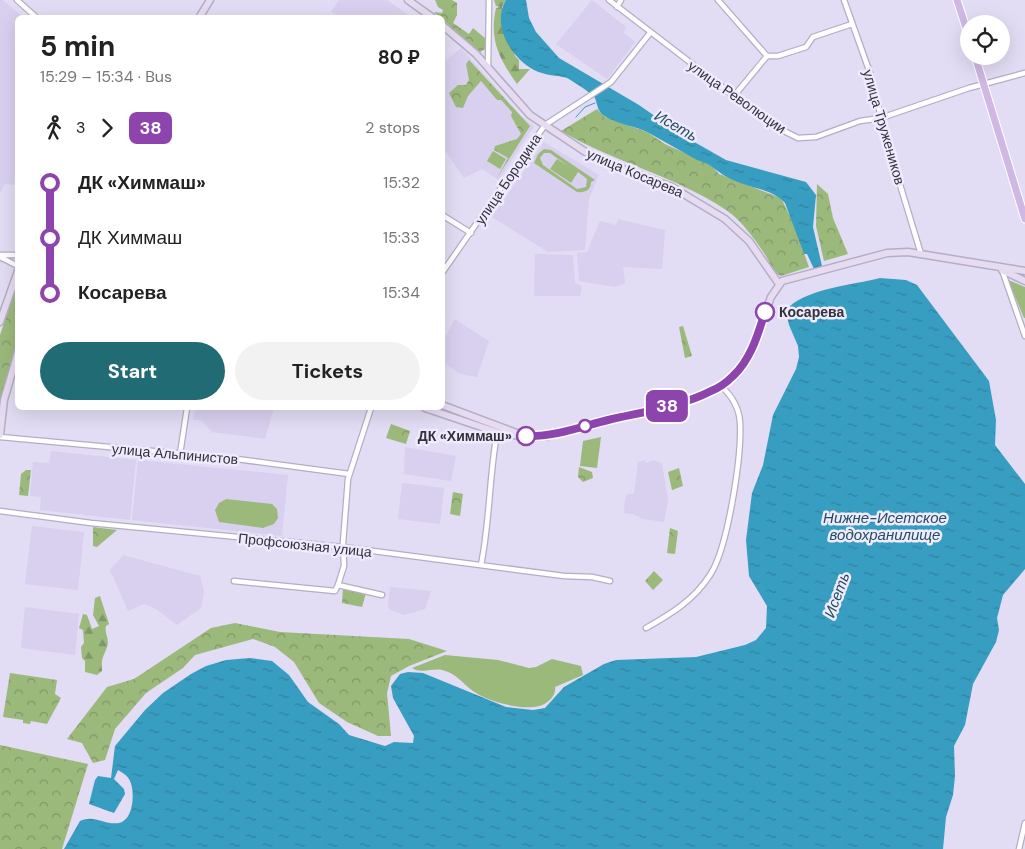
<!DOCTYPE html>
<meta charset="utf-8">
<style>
:root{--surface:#fff;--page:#f2f2f2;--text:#222;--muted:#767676;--accent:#216b75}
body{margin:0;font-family:"DM Sans",sans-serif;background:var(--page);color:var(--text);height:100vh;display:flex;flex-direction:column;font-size:19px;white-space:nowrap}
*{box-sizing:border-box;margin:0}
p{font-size:16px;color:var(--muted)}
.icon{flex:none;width:28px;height:28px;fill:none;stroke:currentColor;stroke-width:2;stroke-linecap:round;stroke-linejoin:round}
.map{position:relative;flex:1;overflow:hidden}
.panel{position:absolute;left:15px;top:15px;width:430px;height:395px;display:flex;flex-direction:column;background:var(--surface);border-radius:8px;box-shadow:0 5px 20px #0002}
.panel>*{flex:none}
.badge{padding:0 10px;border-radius:8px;font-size:18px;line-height:32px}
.tools{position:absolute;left:960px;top:15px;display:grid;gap:10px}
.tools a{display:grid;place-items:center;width:50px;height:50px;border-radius:50%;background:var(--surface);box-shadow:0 5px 20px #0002;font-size:25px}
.map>.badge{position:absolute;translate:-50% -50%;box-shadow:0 0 0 2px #fff}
.legs{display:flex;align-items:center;gap:8px;height:55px;padding:0 25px;font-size:16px}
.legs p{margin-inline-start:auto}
.headline{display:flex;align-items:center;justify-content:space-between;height:85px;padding:0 25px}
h1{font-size:28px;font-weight:700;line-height:38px}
.cta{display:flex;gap:10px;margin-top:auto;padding:10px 25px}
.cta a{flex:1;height:58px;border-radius:30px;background:var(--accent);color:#fff;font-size:20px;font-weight:700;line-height:58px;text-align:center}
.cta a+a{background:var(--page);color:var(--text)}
ul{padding:0 25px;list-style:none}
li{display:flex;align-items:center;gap:18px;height:55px;font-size:19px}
li i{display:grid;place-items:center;width:8px;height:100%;margin:0 6px;background:currentColor}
li i::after{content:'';width:12px;height:12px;margin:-6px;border:4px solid;border-radius:50%;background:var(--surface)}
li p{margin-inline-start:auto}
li:first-child i{background:linear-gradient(#0000 50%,currentColor 0)}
li:last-child i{background:linear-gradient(currentColor 50%,#0000 0)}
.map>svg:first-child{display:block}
</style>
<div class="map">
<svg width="1025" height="849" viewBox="0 0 1025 849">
<defs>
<pattern id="forest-firs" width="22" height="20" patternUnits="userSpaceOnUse" patternTransform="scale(1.25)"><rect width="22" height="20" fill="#9cb97c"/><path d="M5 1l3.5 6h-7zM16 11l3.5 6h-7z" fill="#809767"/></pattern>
<pattern id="park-crowns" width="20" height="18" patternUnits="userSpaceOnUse" patternTransform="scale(1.25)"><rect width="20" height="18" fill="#9cb97c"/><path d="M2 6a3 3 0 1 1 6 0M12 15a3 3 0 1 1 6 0" fill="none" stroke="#809767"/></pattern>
<pattern id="water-ripples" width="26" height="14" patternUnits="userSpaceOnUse" patternTransform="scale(1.25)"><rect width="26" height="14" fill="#389ec1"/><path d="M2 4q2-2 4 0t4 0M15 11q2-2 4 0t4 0" fill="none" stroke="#30819e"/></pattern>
</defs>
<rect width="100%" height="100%" fill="#e2dcf4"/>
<path fill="#d8d0ee" d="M0,0H3L23,17L18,18L17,180L13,185L5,184L0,193Z
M339,0H387L411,17H340L331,12Z
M592,0L626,27L624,33L635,42L607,79L556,44Z
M461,48L521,116L534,126L499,180L482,169L464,178L443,148L442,74L445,61Z
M544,142L599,175L589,199L585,250L548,252L492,217Z
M618,219L665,230L662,269L623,267L625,283L615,287L579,281L577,253L587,252L600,221L616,225Z
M535,254L573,255L575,283L582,286L580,296H534Z
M455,319L489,341L477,377L460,374L443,362V341Z
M196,408H274L265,439L212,432L202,421L193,419Z
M405,447L456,456L451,481L404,474Z
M51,451L136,460L130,520L40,510L41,497L30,496L33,462L49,463Z
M138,460L288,475L282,536L132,520Z
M645,460L646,463L654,460L662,464L668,500L664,522L643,519L633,514L624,513L625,499L628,494H634L638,462Z
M402,483L444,488L440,524L398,519Z
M32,526L84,532L78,590L25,584Z
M123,555L200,576L204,592L201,608L177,625L156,609L144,604L128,611L110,570Z
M390,587L431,591L425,609L404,615L391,610L388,607Z
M25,607L79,614L75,655L21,648Z"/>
<path fill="#9cb97c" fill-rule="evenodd" d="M544,149L551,150L595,180L591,182C591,190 585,193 577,192L534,163L538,154ZM544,153H550L568,166L557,159L550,169L571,183L578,172L587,179L586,187L577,189L543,165L540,158Z
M493,151L506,159L500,169L487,161Z
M1008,280L1025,287V318H1024Z
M601,437L597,468L580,466L583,441Z
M226,499L272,504L277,509L278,518L274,524L263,528L219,522L215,510L219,503Z
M445,655L498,660L529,668L536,667L552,659L581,666L583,675L555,687C556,694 552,699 546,703C531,714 488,702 473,691C463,684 456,673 442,670C432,668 421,674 412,668Z"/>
<path fill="url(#forest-firs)" d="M494,0H506L502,7L515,56L519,60V69H530L517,84C499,58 489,40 496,8L500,7L496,6Z
M100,596L109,624L106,626C104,633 110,639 107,647C103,658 101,658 102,671L97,675L85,672V661L82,658L81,647L84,643L83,630L79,628L83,614L87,615L92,629L99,626L93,615L95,598Z"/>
<path fill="url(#park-crowns)" d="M435,0H452L457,3V15L453,23L469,34L473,28L486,39L485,49L480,52L443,20L442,18L439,17L434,12L442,13L443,10L438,7Z
M469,60L530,126L497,178L508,158L494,150L495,146L517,139L521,134L511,116L512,112L501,100H497L481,81L468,96L463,108L456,107L449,93L458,85H466L469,80L466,64Z
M597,109L605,117L647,132L665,144L711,165L719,174L781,198L792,220L809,267L781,276C772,272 770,261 764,253C754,238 741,220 726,210C675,176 614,162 561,131Z
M817,184L828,194L833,218L848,254L824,261L816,226Z
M17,285V345L0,403V335Z
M683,326L692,356L685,358L679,327Z
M391,424L410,431L406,444L386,438Z
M579,467L592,472L593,478L583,482L578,477Z
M679,468L683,486L672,490L668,472Z
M26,470H31L28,496L19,495L21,474Z
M453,492L463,494L460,516L450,514Z
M93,527L117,530L97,547L93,546Z
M670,528L678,531L675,554L667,553Z
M654,571L663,580L653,590L645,581Z
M343,588L366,593L362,607L342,603Z
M235,623L280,632L409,639L447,651L409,666L391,676L387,693L391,736H378L347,722L319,703L294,662L275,647L253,639L195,655L183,668L146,693L115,729L105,760L93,763L82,743L67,739L107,687L134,679L211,628Z
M10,673L57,680L55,694L61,698L47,724L31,721L30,724L23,723V720L3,717Z
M0,745L88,764L62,849H0Z"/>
<path fill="url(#water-ripples)" d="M506,0H526L529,18L536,32L559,58L639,105L682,135L726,160L806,182L816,195L813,227L822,266L814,269L807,254H804L785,203C773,189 749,188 733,180C724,176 719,172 711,166C707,163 702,162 697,160C680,151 664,141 647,132C635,126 621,125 608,118C597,113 598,106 595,98C593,94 571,80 567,78C557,75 546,76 534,70C511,58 491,25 506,0Z
M880,278L906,280L917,285L989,381L996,420L995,445L1025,484V569L1003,595L997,618L999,630L996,642L973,684L965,725L954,746L955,776L953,795L946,817L943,849H64L80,821C94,814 104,825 119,823C134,820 135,791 130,781C128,776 123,773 118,770L114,779L124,789L125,794L114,813L89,804L95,780L98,776L111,778L115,746L145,710L163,693L191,674L206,666L226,660L250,658L272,661L289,675L308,702L339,724L349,735L385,746L394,742L413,743L414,736L393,698L391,686L400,674L408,672L423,673L506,707L533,710L545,708L564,687L604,664L616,660L696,657L745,645L756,640L766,628L767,606L749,576L746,540L752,493L763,465L773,415L796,369L799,357L798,346L789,325L787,316L789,307C810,288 853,285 880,278Z"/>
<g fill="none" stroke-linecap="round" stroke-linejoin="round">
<path stroke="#389ec1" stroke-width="1" d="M576,117L585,107L595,103"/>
<g stroke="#b4aec5" stroke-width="7">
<path id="street" d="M17,0L37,18
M609,0L734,96L786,132L798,138L816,137L860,121L881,118L969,88L1025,73
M718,0L767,56H778L806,47L813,37L852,24
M844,0L870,73L888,145L921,254
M617,7L621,0
M488,67L489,0
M734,96L767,56
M442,215L471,233
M0,255H18
M0,257L18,266
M1002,270L1025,336
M442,273L545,125L611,82L650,33
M0,437L229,458L349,474
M180,454L187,408
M0,511L91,523L343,547L564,576L592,577L610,581
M481,565C490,521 489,477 497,433
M234,581L335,591L338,585L382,595
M338,585L344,566L343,543L348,479L371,408
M646,628C671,614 694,600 710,575C728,548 742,455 740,422C739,408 731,395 721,386
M1019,849L1025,823"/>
</g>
<g stroke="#b4aec5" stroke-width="9">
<path id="secondary" d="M408,0L433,18
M199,18L210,0
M442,25L476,54L530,115L584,151L609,164L672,187L725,219L749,241L779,284
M1002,270L1025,281
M0,322L18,271
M442,405L522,435
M425,408L505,435L548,436L698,397L721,386L734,376L748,357L771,297L782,281L887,253L908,252L1025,271
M0,435L4,400L18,352"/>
</g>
<g stroke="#fff" stroke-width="9">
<path id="primary" d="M957,0L969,37
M975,56L1025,219"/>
</g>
<use href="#street" stroke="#fff" stroke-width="4.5"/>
<use href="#secondary" stroke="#e7dbf1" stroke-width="6"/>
<use href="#primary" stroke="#cfb8e3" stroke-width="7"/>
</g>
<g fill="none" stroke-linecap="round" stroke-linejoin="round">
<g stroke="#fff" stroke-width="11">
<path id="line-1" d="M526,436C554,437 580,427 608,420C642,412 680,407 711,391C719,388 727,382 733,376C751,359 758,334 765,312"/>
</g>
<use href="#line-1" stroke="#8e44ad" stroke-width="8"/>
</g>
<g fill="#fff" stroke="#8e44ad" stroke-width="2.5">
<circle cx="765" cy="312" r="9"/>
<circle cx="585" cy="426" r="6"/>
<circle cx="526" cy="436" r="9"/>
</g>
<g text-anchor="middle" stroke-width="5" stroke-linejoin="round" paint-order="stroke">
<g font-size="14" fill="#33313a" stroke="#efeafd">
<text transform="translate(737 97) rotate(35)" y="5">улица Революции</text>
<text transform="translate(884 127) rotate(74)" y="5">улица Тружеников</text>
<text transform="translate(635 173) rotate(23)" y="5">улица Косарева</text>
<text transform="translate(508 179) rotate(-56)" y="5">улица Бородина</text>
<text transform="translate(175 454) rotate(5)" y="5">улица Альпинистов</text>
<text transform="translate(305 545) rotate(6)" y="5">Профсоюзная улица</text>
</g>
<g font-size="14" font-weight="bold" fill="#33313a" stroke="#efeafd" text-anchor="start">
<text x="779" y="317">Косарева</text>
<text x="512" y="441" text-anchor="end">ДК «Химмаш»</text>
</g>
<g font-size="15" font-style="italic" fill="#234e5e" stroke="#efeafd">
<text transform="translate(676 126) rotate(30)" y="5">Исеть</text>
<text x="885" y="523">Нижне-Исетское<tspan x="885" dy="17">водохранилище</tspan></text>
<text transform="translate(837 595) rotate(-70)" y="5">Исеть</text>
</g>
</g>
</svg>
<div class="tools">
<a><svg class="icon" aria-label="locate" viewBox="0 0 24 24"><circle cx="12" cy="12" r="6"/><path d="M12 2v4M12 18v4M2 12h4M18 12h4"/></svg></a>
</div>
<b class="badge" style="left:667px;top:406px;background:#8e44ad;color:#fff">38</b>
<section class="panel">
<div class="headline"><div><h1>5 min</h1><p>15:29 – 15:34 · Bus</p></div><b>80 ₽</b></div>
<div class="legs"><svg class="icon" aria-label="walk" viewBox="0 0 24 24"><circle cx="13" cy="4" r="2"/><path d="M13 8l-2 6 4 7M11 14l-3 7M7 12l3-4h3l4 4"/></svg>3<svg class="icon" aria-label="forward" viewBox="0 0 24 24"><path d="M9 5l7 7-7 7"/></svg><b class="badge" style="background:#8e44ad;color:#fff">38</b><p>2 stops</p></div>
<ul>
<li><i style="color:#8e44ad"></i><b>ДК «Химмаш»</b><p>15:32</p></li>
<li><i style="color:#8e44ad"></i><span>ДК Химмаш</span><p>15:33</p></li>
<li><i style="color:#8e44ad"></i><b>Косарева</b><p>15:34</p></li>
</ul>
<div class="cta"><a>Start</a><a>Tickets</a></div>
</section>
</div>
